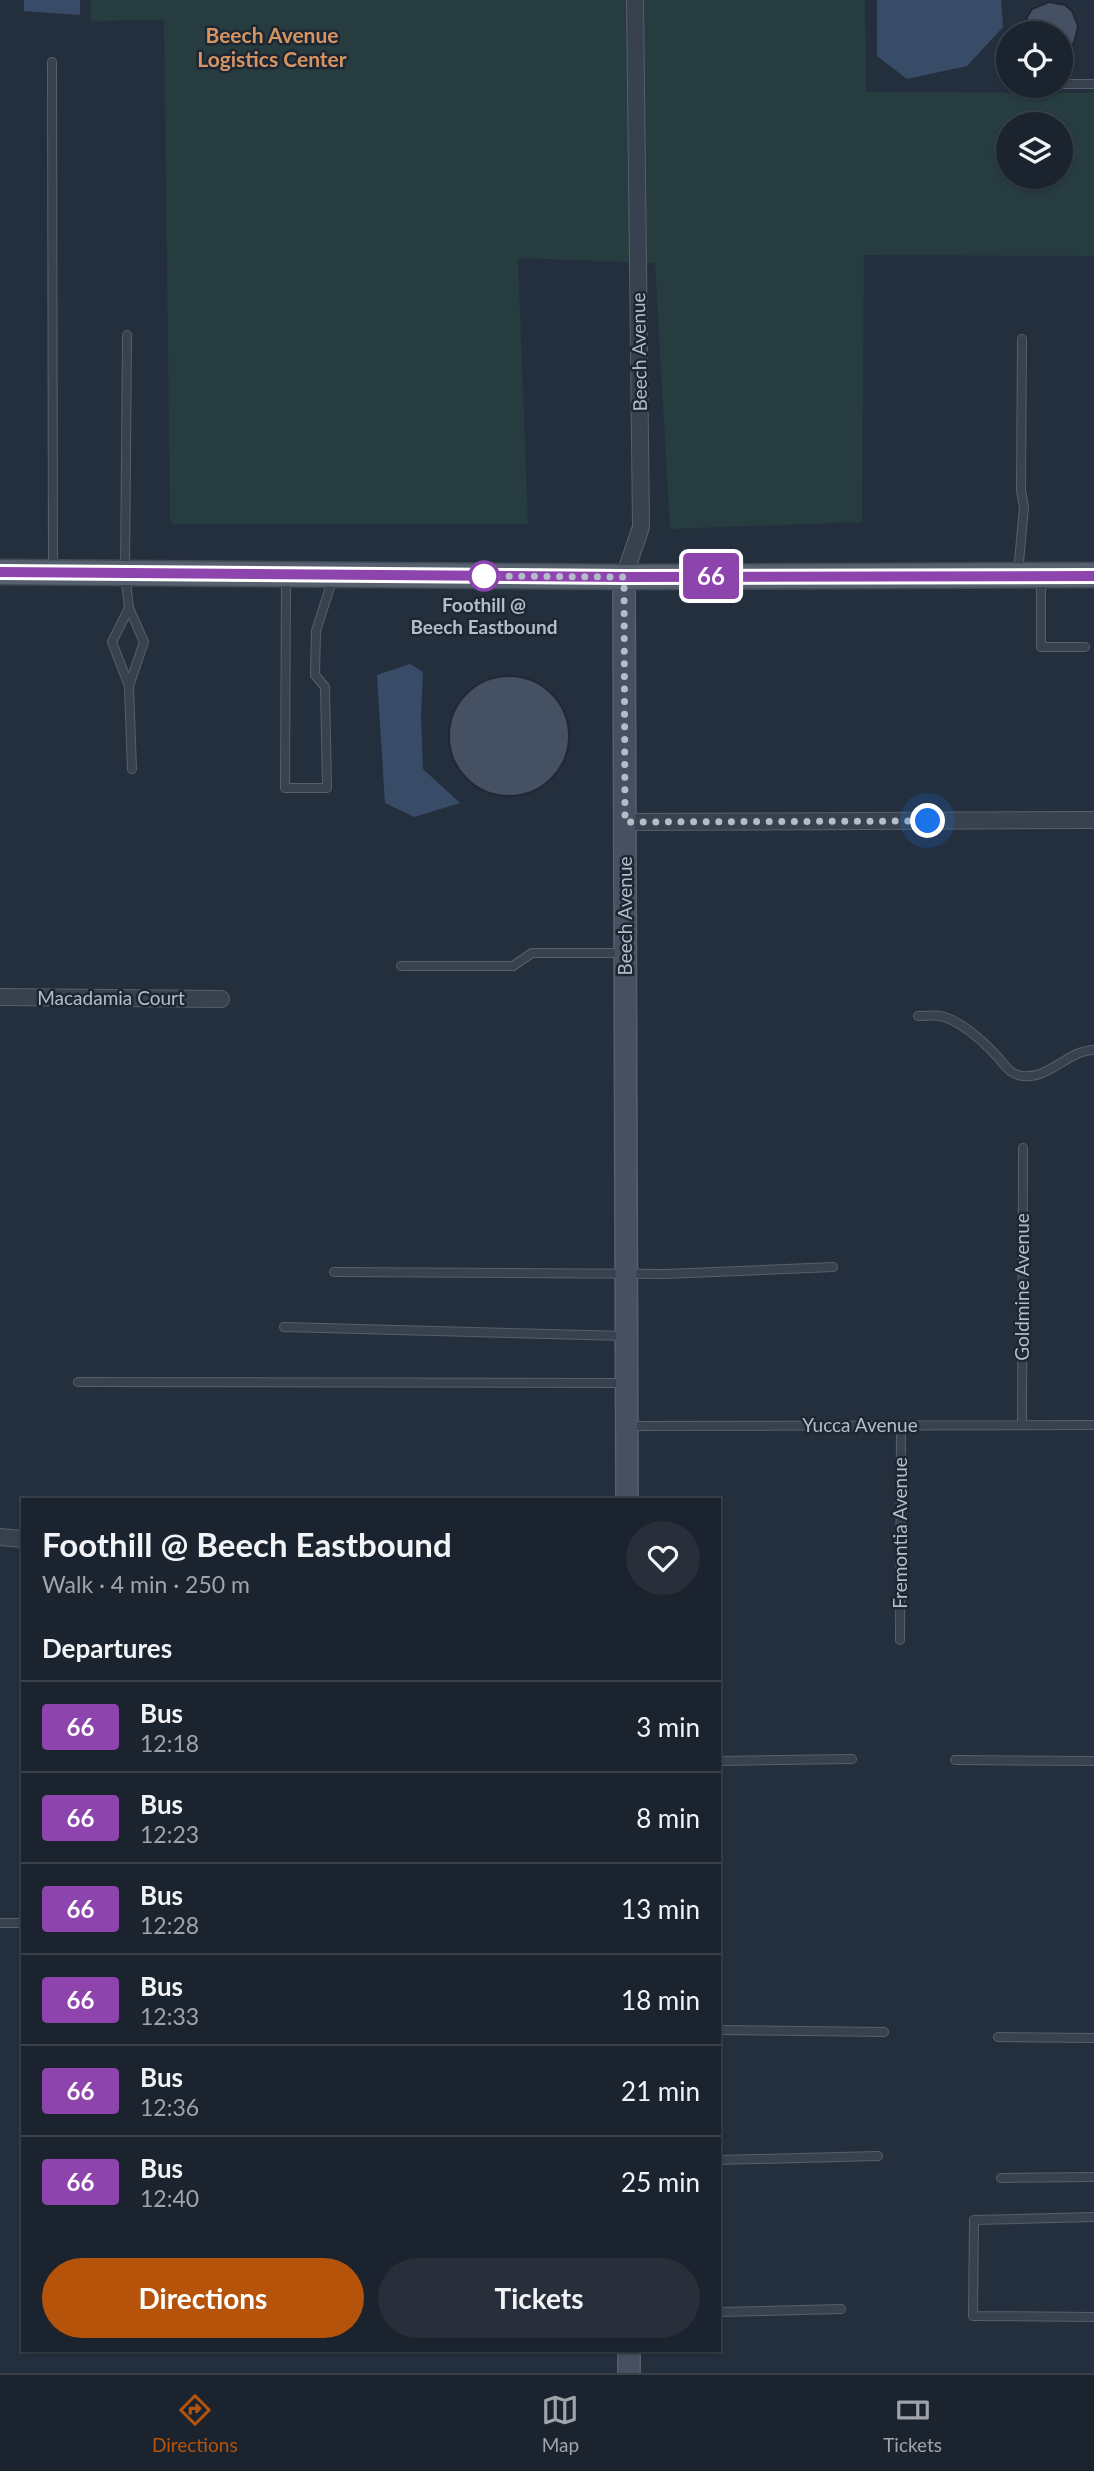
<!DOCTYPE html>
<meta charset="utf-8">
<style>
:root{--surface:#1b232e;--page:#282f3a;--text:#f1f3f6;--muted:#a0a4aa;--line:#39404a;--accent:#b45309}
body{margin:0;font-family:Lato,sans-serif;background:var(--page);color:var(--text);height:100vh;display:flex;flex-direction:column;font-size:26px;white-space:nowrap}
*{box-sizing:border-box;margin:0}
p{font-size:23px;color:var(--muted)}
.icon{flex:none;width:38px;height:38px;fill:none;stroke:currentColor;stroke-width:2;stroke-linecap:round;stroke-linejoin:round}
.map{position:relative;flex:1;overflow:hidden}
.panel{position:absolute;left:21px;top:1498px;width:700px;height:854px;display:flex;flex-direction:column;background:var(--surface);border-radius:0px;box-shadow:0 2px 5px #0004,0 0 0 2px var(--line)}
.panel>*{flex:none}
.badge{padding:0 14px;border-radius:5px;font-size:24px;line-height:46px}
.tools{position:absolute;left:996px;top:21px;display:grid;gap:14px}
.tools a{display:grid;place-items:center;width:77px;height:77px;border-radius:50%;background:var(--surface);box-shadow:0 2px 5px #0004,0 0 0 2px var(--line);font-size:35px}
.you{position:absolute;width:35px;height:35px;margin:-18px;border:5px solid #fff;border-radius:50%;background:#1a73e8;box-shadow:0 0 0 10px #1a73e833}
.map>.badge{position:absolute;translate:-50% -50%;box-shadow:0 0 0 4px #fff}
h2{padding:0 21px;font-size:26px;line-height:63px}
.round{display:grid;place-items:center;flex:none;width:74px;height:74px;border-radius:37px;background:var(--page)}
.headline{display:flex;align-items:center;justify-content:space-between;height:119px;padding:0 21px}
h1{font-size:33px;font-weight:700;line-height:52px}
.primary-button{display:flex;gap:14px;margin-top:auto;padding:14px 21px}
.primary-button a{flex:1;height:80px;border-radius:42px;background:var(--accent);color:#fff;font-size:28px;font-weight:700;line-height:80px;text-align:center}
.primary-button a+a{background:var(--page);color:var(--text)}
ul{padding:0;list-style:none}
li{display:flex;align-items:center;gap:21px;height:91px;padding:0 21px;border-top:2px solid var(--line)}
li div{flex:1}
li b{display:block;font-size:26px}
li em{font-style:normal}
li .badge{min-width:77px;font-weight:700;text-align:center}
.tabs{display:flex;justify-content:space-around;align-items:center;height:98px;border-top:2px solid var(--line);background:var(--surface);font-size:19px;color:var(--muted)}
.tabs a{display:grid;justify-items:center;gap:4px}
.tabs .selected{color:var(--accent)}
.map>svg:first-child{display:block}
</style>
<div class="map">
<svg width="1094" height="2373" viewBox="0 0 1094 2373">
<rect width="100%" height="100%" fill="#242f3e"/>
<path fill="#263c3f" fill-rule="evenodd" d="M91,0H865L866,92L1094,93V256L864,255L862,522L670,529L655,263L518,258L528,524H172L170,519L164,20L91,21ZM1008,124H1060V177H1008Z"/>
<path fill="#394c67" d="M24,0H80V15L24,11Z
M877,0H1001L1003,27L967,66L907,79L877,56Z
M410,664L423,672L421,717L423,769L460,803L414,817L385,803L377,675Z"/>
<path fill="#455162" stroke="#1f2835" stroke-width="2" d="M1049,2L1065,5L1072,11L1078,26L1074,43L1061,53L1060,33H1026L1027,17L1032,9Z
M449 736a60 60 0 1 1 120 0a60 60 0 1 1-120 0Z"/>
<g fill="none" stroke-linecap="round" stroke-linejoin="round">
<g stroke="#565f6c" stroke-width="10">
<path id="service" d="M52,62L53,570
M1060,84H1094
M127,335L125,573L129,608L144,642L129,686
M1018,573L1024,507L1021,491L1022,339
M286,577L285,788H327L325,687L315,675L316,631L333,578
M1041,579V647H1085
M129,608L112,642L129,686L132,769
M401,966H513L532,953H622
M918,1016C925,1016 933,1015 940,1016C958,1019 982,1040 994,1053C1003,1062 1009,1075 1023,1076C1050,1079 1068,1050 1094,1050
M334,1272L666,1274L833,1267
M284,1327L626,1336
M78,1382L624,1383
M1022,1425L1023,1148
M628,1426L1094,1425
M900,1640L901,1425
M955,1760L1094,1761
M719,1761L852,1759
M0,1923H23
M719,2030L884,2032
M998,2037L1094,2038
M719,2160L878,2156
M1001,2178L1094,2177
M1094,2217L974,2220L973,2316L1094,2317
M719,2312L841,2309"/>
</g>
<g stroke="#565f6c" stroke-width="18">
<path id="minor" d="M624,577L641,527L635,0
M625,822L1094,820
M0,997L221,999
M0,1537L23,1539"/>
</g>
<g stroke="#565f6c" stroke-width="24">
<path id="secondary" d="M624,577L627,1500
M629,2350V2373"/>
</g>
<g stroke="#414a57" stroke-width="27">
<path id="primary" d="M0,572L624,577L1094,575"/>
</g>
<use href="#service" stroke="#38414e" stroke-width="8"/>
<use href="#minor" stroke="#38414e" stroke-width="16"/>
<use href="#secondary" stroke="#465061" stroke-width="21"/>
<use href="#primary" stroke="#56606e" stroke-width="24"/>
</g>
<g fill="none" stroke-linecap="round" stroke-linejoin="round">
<g stroke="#fff" stroke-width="16">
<path id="line" d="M0,572L624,577L1094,576"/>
</g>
<use href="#line" stroke="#8e44ad" stroke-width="10"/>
<path stroke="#b4bcc9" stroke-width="7" stroke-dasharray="0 12.6" d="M484,576L624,577L625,822L928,821"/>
</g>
<circle fill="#fff" stroke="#8e44ad" stroke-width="3.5" cx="484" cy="576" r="14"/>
<g text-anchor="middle" stroke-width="5" stroke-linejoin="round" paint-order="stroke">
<g font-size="19" fill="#b4bcc9" stroke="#1d2633">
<text transform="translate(639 352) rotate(-91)" y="7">Beech Avenue</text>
<text transform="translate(625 916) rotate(-90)" y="7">Beech Avenue</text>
<text x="111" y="1005">Macadamia Court</text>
<text transform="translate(1022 1287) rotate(-90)" y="7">Goldmine Avenue</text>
<text x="860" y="1432">Yucca Avenue</text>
<text transform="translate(900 1533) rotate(-90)" y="7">Fremontia Avenue</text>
</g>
<g font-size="19" font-weight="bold" fill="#b4bcc9" stroke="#1d2633">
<text x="484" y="612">Foothill @<tspan x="484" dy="22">Beech Eastbound</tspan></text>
</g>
<g font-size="21" font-weight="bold" fill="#d59563" stroke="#1d2633">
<text x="272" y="43">Beech Avenue<tspan x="272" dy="24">Logistics Center</tspan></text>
</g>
</g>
</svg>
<div class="tools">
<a><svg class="icon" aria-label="locate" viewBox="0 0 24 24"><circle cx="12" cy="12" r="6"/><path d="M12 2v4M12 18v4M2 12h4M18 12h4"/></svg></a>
<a><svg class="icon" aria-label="layers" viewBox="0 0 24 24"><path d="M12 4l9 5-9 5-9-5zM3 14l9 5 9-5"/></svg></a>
</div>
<div class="you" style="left:928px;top:821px"></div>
<b class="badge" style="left:711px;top:576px;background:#8e44ad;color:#fff">66</b>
<section class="panel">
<div class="headline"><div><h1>Foothill @ Beech Eastbound</h1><p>Walk · 4 min · 250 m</p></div><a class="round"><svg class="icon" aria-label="heart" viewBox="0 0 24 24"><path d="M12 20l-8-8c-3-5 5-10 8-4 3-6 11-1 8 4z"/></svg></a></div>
<h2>Departures</h2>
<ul>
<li><span class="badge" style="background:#8e44ad;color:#fff">66</span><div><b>Bus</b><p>12:18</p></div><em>3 min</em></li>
<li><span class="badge" style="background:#8e44ad;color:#fff">66</span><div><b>Bus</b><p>12:23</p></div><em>8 min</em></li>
<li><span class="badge" style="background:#8e44ad;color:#fff">66</span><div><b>Bus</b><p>12:28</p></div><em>13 min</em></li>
<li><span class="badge" style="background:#8e44ad;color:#fff">66</span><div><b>Bus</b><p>12:33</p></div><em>18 min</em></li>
<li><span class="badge" style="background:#8e44ad;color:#fff">66</span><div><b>Bus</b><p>12:36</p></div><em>21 min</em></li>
<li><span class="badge" style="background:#8e44ad;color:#fff">66</span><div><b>Bus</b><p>12:40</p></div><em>25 min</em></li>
</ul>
<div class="primary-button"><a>Directions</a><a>Tickets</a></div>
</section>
</div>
<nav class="tabs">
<a class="selected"><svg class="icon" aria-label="directions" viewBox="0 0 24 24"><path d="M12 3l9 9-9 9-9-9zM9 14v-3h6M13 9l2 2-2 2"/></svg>Directions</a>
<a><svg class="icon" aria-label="map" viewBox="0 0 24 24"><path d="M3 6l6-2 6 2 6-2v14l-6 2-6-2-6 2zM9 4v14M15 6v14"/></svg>Map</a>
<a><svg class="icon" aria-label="tickets" viewBox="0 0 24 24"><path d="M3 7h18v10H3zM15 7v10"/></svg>Tickets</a>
</nav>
